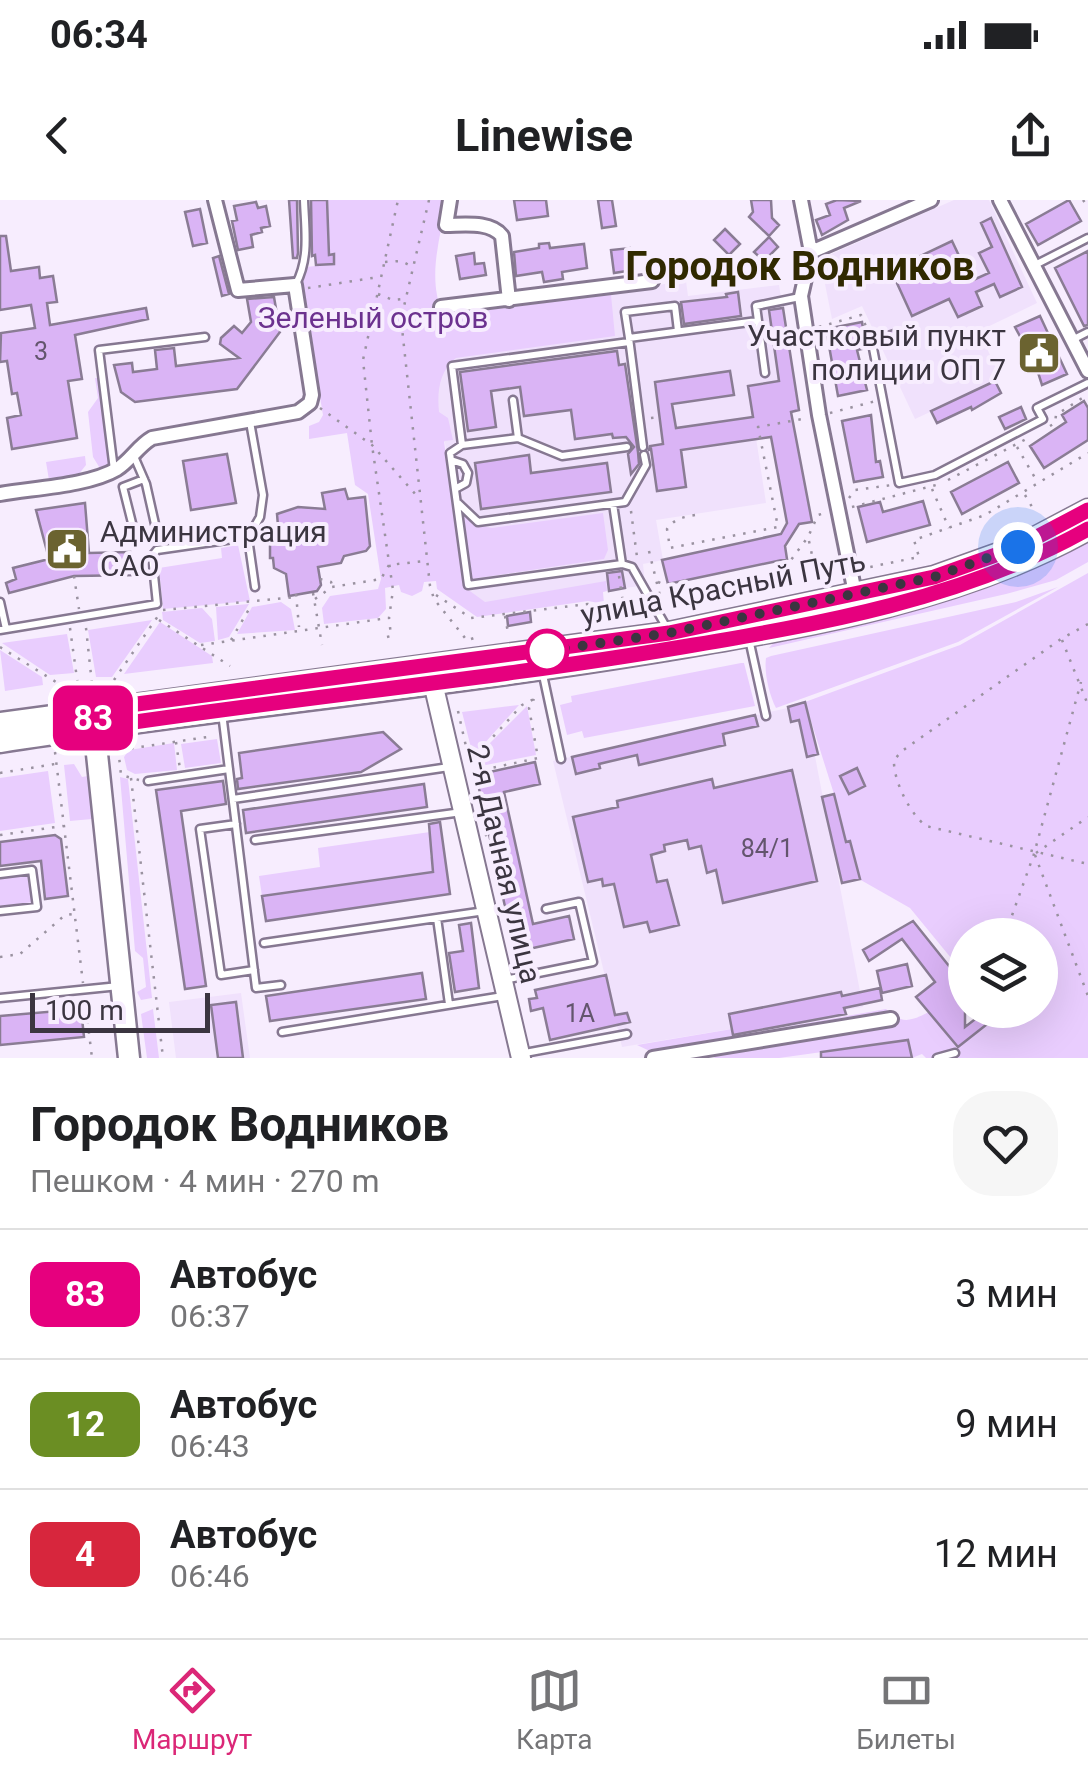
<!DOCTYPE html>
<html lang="ru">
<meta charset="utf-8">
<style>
:root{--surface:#fff;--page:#f6f6f6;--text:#202124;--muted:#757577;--line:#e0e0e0;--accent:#db2777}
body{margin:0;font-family:Roboto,sans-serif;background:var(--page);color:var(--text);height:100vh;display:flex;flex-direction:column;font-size:38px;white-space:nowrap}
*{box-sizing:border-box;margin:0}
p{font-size:32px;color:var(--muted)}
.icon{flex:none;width:55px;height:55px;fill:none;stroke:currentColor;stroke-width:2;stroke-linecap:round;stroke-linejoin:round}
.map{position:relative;height:858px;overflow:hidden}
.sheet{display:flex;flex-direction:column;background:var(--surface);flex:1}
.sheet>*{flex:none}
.badge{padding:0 20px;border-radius:15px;font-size:35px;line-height:65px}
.controls{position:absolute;left:948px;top:718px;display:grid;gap:20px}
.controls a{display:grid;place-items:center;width:110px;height:110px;border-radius:50%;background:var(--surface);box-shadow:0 10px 40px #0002;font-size:50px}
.scale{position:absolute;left:30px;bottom:25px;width:180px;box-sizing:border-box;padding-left:10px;border:5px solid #3b3540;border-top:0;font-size:28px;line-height:35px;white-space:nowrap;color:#3b3540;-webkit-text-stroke:8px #f7edfe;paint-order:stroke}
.you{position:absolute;width:50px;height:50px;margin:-25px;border:8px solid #fff;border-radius:50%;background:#1a73e8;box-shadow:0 0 0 15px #1a73e833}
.map>.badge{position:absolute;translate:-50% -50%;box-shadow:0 0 0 5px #fff}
.round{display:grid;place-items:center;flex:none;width:105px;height:105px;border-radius:40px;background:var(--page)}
.headline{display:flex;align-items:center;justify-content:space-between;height:170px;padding:0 30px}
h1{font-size:48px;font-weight:700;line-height:75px}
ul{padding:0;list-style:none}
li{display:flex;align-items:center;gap:30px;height:130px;padding:0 30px;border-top:2px solid var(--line)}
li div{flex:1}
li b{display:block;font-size:38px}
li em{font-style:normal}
li .badge{min-width:110px;font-weight:700;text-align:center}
.status{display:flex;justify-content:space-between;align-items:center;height:70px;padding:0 50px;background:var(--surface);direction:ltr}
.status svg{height:28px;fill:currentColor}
header{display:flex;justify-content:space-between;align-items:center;height:130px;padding:0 30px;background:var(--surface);font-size:45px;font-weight:700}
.dock{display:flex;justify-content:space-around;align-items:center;height:140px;border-top:2px solid var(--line);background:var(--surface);font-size:28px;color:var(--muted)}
.dock a{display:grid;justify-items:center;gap:5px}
.dock .on{color:var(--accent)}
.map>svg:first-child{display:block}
</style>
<div class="status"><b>06:34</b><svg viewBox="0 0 49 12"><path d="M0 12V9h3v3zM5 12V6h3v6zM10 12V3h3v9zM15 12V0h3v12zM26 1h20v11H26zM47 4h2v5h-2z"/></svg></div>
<header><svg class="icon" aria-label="back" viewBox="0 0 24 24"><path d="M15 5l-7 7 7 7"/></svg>Linewise<svg class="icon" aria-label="share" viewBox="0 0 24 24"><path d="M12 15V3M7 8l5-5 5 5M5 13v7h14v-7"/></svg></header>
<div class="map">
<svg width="1088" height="858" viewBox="0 0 1088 858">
<rect width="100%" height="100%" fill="#f7edfe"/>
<path fill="#f0e1fc" d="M954,0H989L1037,103L979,131L1001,179L915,219L862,106L832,119L820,59Z
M686,81L688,96L779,85L799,211L753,218L766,303L656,320L663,360L643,364L645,385L483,410L454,390L453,312L445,242H436L429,162L451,114Z
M805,504L863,807L622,847L553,561Z
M241,793L250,858H176L169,802Z"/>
<path fill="#e9cdfe" d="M327,0H446C442,32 431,62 437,95C438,103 442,110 444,118L451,114L611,95L615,136L456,158C439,171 437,192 439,212L448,218L453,240L444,241L463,386L485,402L606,381L607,391L603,392L604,404L588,401L477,417L437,389L436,381L424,382L422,391L412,396L401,392L399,385L385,388L386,409L378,418L324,424L322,408L330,396L378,389L381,379L368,294L355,285L347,233L309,239V226L319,222L323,215L300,78L306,67L334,64V55H329Z
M95,178H100L111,264L108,269L101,270L93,257L88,212L98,198Z
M85,256L86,265L78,275L49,280L46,262Z
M603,313L608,350L604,359L471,379L463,314L481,326L492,328Z
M1088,341V362L1056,380L1006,394L769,448L777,439L972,392Z
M238,345L250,401L163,409L159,368L222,358L221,348Z
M1088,373V858H926L922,854L912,858L908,840L779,858H715L701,845L654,853L637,845L732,829L734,836L886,809C902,824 909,822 929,812L957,848L1001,813L1000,810H1040V735H965V775L910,708L859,679L851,642H846L834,594L805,502L960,445Z
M1058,387L958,442L776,508C769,494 764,473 766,458L771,456L1016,402Z
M281,402L291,409L295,430L237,434L252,407Z
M249,404L229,437L218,440L216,407Z
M202,408L212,419L215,441L200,443L163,420L162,412Z
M152,420L112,477H96L88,430Z
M160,422L212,456L213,463L124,474Z
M67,434L74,473L50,475L2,443Z
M0,450L42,477L43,485L5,491Z
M741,463H744L755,506L584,538L582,531L567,535L560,505L572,502L571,496Z
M519,505L473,556L462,512Z
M527,506L536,555L481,566L478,555Z
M217,539L221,563L185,568L181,544Z
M174,543L177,570L135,574L127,570L124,557L129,550Z
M74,564L82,577L88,576L92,619L70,621L64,565Z
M48,571L55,623L0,631V578Z
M120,577L128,579L152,798L141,800L137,792L146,787L143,758L135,751Z
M430,632V657H437L439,671L262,696L259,676L320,667L318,648Z
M31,673L34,702L0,706V677Z
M153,809L159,858H147L141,814Z"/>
<path fill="#dab4f5" stroke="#8a7c94" stroke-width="2.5" d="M289,0H297L298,53L297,58H293Z
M311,0H327L329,55L334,54V64L316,65L315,55L312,56Z
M514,0H546L548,16L517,20Z
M598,0H612L616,26L602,28Z
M751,0H771L772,18L779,25L769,36L749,17L753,12Z
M837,0L861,1L844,8L848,20L822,35L816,20L830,15L826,4Z
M1069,0L1081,21L1038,45L1026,24Z
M256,2L258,8L266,6L270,26L261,28L262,32L251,35L253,47L238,50L232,21L237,20L234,6Z
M200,9L207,43L193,46L185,12Z
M991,18L1022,87L1000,97L994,84L976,92L982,106L958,117L949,99L912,116L891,70L952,41L971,81L989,73L979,53L992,47L981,23Z
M725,29L740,44L729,55L714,40Z
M0,36H6L11,71L39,67L40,78L53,76L57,102L47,103L50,125L146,108L148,119L75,135L82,179L68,181L77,238L12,249L7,218L21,215L17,193L12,194L7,161L0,162L1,133L35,128L31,105L0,110Z
M769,37L778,47L764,61L754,52Z
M549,43L550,48L584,44L587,68L562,72L563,79L544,82L542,72L516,76L514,52L539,48V44Z
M630,48L633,70L614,73L611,50Z
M1088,51V125L1084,126L1055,68Z
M474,53L475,64L484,63L486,75L460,79L456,56Z
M219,56L229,94L222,96L213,58Z
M738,92L741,116L684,124L681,102L727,97L726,94Z
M274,97L280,132L237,189L135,202L121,192L114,165L132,163L133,172L157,169L155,150L174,148L176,166L239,158L220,144L221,138L234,126L242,133L251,122L247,99Z
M783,108L799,210L791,212L812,322L799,324L785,346L787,359L668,384L662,360L781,334L787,323L771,237L681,250L686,287L657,291L651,249L649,250L650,246L663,244L655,182L730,171L734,195L672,204L676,228L753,217L748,186L779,181L769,110Z
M1040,116L1067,174L1042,185L1036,166L1015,127Z
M862,122L866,148L857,150L867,190L838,196L826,129Z
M898,128L904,143L894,147L887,132Z
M617,151L619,165L625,164L638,252L639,264L631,274L628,254L634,247L626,237L613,238L612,234L575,239L571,210L524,216L520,187L491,191L496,227L468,231L460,172Z
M995,181L1001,193L972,210L971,207L937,223L931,211Z
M1084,201L1088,208V240L1044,268L1030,246L1066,222L1062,215Z
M1021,207L1026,219L1005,229L999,217Z
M871,215L876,262L880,261L883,277L854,282L842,221Z
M227,254L236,303L191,310L183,261Z
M529,255L531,273L607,263L611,292L481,309L475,263Z
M1008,262L1019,283L962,314L951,292Z
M345,289L348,299L365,297L370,346L366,351L344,356L341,363L318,367L321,385L317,391L289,396L286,374L274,368L273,358H270V335L278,326L277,314L298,307L325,309L322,293Z
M923,301L930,325L867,342L858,307L880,302L883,312Z
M85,303L89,353L130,352L129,363L140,364L139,375L74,376L9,393L6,383L16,379L13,368L49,359L36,310Z
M622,371L625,388L609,391L607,373Z
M530,412L531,422L508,426L507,416Z
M805,502L818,554L807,557L799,520L791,522L788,507Z
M755,515L758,526L723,534L725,545L639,565L637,555L599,564L600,568L576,574L572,557Z
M383,532L401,549L361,572L238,589L237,579L242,578L239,553Z
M535,562L540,584L504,592L533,724L569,716L574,739L515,752L476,575Z
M857,568L865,586L849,594L840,576Z
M792,570L817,681L723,703L716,670L707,673L701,646L689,649L687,640L664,645L665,651L651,655L657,682L667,680L679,725L650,732L647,722L624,727L614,684L603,686L602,679L588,682L573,617L618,607L617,601L712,579L714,588Z
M223,581L226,604L181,611L206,786L185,789L156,590Z
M424,584L427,607L246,633L243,610Z
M834,594L846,642L850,641L860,679L842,683L822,597Z
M440,622L450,694L266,721L262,696L433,672L429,624Z
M55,635L61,639L68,696L45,699L41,661L0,666V642Z
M913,721L949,766L955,761L965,775V827L987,810H1005L958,847L916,797L935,782L902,739L869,761L863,750Z
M471,723L479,788L455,792L449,753L463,751L459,725Z
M907,764L912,786L882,793L877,771Z
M422,773L426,799L270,821L266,796Z
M606,775L615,815L627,813L630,822L550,840L543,808L531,811L529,799L537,798L535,790Z
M880,788L882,800L844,808L846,814L733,835L729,814L841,792L842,796Z
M236,802L243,858H218L211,805Z
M81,809L84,837L0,845V816Z
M908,840L912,858H821V852Z"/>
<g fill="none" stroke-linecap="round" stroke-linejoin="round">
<g stroke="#867891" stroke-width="11">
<path id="lane" d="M1035,65L1088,38
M296,84C310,57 305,30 304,0
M629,138L625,112L675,106L678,131
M871,138L899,283L935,275L1043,219L1037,208L1088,183
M1072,140L1088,132
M765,173L756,106L800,97
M513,200L518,238L462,245L452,166L629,142
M250,222L263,295L260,317L248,338L255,387
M518,238L562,256L627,247
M462,245L450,253L468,385L622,364L613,304
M643,247L629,138L757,121
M133,254L146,284L155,324
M451,260L463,264L468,273L466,283L455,289
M114,270L99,150L205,137
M458,303L478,322L625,302L646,265L644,255
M133,327L123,287L144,279
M622,364L632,367L668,430
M0,402L6,429
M0,430L157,404L152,356L157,350L233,339
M749,439L766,516
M543,475L561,559
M222,513L256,788L281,785
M148,581L229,569
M233,599L449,567
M236,624L200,629L221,775L254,770
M255,640L462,612
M0,674L32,670L37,707L0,711
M437,718L449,804
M264,743L485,711
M504,780L593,762L579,702L546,709
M0,798L119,786
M282,832L503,796
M525,853L627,834
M937,858L955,853"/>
</g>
<g stroke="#867891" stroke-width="18">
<path id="street" d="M450,0L446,25C464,25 490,21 502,36L509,100
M801,0L811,52L801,96L819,215L855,393
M1000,0L1088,171
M811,52L931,0
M441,107L652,81
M0,294C33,288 88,286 117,269C131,260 138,246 152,238L298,212L310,203L312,195L295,85L238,90L215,0
M653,858L891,819"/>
</g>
<g stroke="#867891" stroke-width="22">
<path id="secondary" d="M433,483L521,858"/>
</g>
<g stroke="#867891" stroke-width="25">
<path id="primary" d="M93,516L129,858
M0,523L669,433L934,377L1018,347L1088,310
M0,542C220,508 441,487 660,451C806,426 957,402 1088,329"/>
</g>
<path stroke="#9a92a0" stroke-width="2.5" stroke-dasharray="2.5 8" stroke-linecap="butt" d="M429,0L401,119L430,386L434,399L465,438
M1083,0L1088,7
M385,62L401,61L411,66
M308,88L379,77
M378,94L393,100L404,99
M819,127L861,115L868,131
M320,208L372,245L417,296
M830,213L876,201
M651,218L660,217
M1050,226L1055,223L1056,215L1087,195
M1017,247L1038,283
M948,280L1030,237
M932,289L949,328
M1025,295L1035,312
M849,298L855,290L892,285
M852,307L936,285
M631,311L637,357
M695,315C683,317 674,319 667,329L670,348L778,327L758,227L808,218
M809,341L815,369
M649,351L661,400
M860,369L919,357L914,340L985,315L1088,253
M74,376L79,409
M619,376L624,409
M779,376L808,337L818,315L825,313
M320,379L331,382L332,385
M658,382L690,395
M313,393L322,445
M296,394L299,427
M436,395L471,418L588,404L597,407L614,404L616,410
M315,399L332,387L381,379L389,365L425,361
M163,410L296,397
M604,412L608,411
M505,416L508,433
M159,420L230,466
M1088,424L1061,439L902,551L894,560C893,580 910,614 926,626L1088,664
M70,428L78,486
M86,428L92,484
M387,437L391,436L389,418L393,390L372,245L363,160L398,0
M471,439L474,438
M231,440L252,404
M1062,440L1088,505
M201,445L388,418
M0,447L64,487
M114,480L158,416
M458,511L495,675
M176,542L180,569
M55,552L83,783
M472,560L522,505L534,499
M473,572L538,558L529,508L534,499
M0,573L55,564
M131,578L163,858
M139,580L121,575L119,556L127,549L214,536
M0,635L63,626
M1036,653L1088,617
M1035,655L1088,796
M1005,735L1034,654L1081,482
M0,757L20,754L65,715L73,714
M85,800L92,858"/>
<use href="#lane" stroke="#fff" stroke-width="6"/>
<use href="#street" stroke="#fff" stroke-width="12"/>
<use href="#secondary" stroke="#fff" stroke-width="18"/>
<use href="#primary" stroke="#fff" stroke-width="20"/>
</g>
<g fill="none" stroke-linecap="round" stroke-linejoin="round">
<g stroke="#fff" stroke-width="22">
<path id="line" d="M1088,310L1018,347L934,377L669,433L92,510L94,528C290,498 487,480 682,447C820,424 964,399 1088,329"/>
</g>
<use href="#line" stroke="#e6007e" stroke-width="15"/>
<path stroke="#3b3540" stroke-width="10" stroke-dasharray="0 18" d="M547,451L669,433L934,377L1018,347"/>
</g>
<defs>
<g id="civic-square" transform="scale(2.25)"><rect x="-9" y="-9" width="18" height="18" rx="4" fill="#6b6330" stroke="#f7edfe"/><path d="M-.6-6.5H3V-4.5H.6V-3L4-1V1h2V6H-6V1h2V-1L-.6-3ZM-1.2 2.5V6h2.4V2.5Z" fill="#fff"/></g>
</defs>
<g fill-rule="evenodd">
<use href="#civic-square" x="1039" y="153"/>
<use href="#civic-square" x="67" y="349"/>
</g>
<circle fill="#fff" stroke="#e6007e" stroke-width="5" cx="547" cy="451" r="20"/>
<g text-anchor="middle" stroke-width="8" stroke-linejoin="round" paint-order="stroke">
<g font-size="25" fill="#63556d">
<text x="41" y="160">3</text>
<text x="767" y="657">84/1</text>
<text x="580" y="822">1А</text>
</g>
<g font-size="30" fill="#6c328f" stroke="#f7edfe">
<text x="373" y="128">Зеленый остров</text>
</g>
<g font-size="30" fill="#3b3540" stroke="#f7edfe" text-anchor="end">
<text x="1006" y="146">Участковый пункт<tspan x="1006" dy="34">полиции ОП 7</tspan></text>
<text x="100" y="342" text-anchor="start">Администрация<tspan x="100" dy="34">САО</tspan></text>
</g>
<g font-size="30" fill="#3b3540" stroke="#f7edfe">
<text transform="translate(723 388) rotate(-11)" y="10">улица Красный Путь</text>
<text transform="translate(504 664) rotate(77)" y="10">2-я Дачная улица</text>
</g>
<g font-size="40" font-weight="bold" fill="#302900" stroke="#f7edfe">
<text x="800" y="80">Городок Водников</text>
</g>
</g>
</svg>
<div class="controls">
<a><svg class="icon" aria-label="layers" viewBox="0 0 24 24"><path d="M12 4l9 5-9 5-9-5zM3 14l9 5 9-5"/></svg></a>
</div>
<div class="scale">100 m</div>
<div class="you" style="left:1018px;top:347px"></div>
<b class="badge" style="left:93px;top:518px;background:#e6007e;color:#fff">83</b>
</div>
<section class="sheet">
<div class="headline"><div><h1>Городок Водников</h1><p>Пешком · 4 мин · 270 m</p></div><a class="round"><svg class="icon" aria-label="heart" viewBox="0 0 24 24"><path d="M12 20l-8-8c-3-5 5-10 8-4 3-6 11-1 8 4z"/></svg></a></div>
<ul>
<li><span class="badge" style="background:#e6007e;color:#fff">83</span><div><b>Автобус</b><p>06:37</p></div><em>3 мин</em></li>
<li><span class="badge" style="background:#6b8e23;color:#fff">12</span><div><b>Автобус</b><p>06:43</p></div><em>9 мин</em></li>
<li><span class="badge" style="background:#d7263d;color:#fff">4</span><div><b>Автобус</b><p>06:46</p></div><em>12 мин</em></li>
</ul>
</section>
<nav class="dock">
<a class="on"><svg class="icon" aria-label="directions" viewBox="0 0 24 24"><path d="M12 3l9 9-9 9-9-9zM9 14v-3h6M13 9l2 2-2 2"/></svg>Маршрут</a>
<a><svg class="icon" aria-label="map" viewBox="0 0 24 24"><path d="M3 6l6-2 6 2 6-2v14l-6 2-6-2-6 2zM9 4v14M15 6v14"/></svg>Карта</a>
<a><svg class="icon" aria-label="tickets" viewBox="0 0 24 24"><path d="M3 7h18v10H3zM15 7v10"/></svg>Билеты</a>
</nav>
